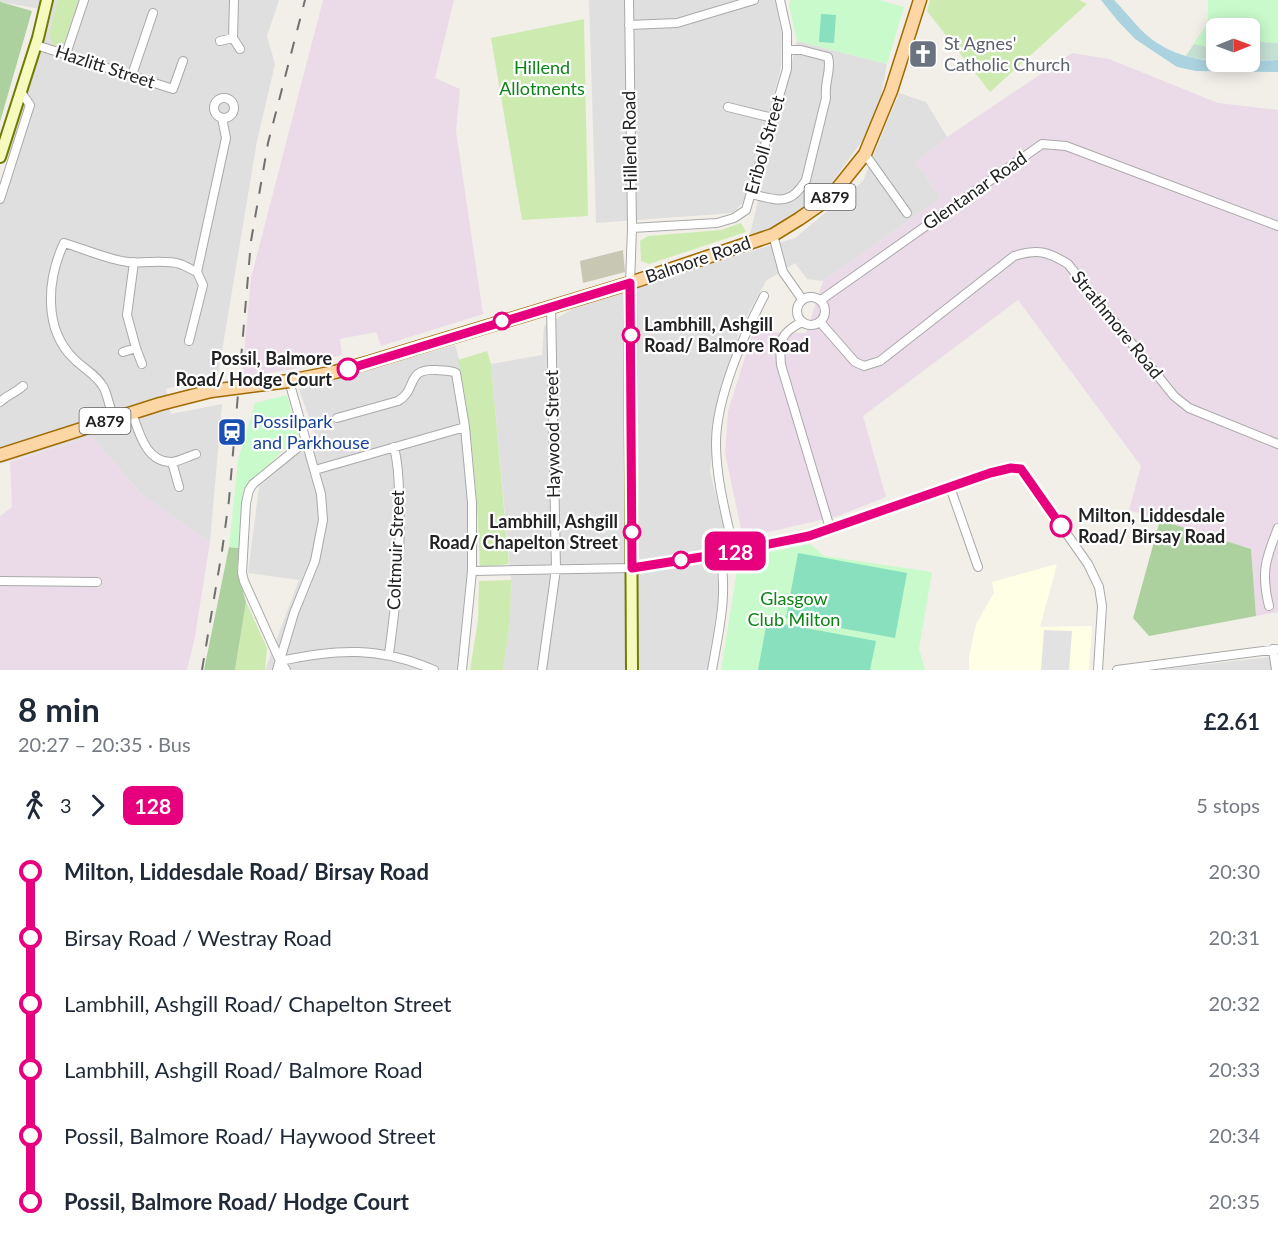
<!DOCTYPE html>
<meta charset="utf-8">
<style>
:root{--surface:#fff;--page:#f6f6f7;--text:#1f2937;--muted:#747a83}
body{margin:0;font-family:Lato,sans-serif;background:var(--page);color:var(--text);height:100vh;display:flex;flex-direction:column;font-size:22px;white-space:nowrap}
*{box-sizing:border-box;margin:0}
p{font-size:20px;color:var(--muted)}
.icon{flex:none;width:33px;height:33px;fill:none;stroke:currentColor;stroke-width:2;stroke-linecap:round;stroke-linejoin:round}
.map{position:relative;height:670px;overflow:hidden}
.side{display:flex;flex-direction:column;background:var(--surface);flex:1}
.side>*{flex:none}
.badge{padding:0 12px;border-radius:9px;font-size:21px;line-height:39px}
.needle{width:39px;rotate:89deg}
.buttons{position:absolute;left:1206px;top:18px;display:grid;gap:12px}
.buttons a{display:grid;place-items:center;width:54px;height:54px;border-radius:9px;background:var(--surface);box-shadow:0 3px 15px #0003;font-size:30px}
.map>.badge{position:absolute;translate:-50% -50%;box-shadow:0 0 0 3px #fff}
.legs{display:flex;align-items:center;gap:9px;height:66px;padding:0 18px;font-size:20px}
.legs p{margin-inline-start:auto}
.headline{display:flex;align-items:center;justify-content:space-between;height:102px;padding:0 18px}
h1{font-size:33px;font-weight:700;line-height:45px}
ul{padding:0 18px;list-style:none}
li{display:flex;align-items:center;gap:21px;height:66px;font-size:22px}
li i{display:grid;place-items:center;width:9px;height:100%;margin:0 8px;background:currentColor}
li i::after{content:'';width:15px;height:15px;margin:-8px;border:4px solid;border-radius:50%;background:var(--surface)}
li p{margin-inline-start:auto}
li:first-child i{background:linear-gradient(#0000 50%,currentColor 0)}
li:last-child i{background:linear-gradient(currentColor 50%,#0000 0)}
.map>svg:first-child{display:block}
</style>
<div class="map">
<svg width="1278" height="670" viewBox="0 0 1278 670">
<rect width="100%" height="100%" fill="#f2efe9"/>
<path fill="#e0dfdf" d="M1,0H279L267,36L275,64L257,141L218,375L166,389L171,414L222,404L210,542L142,495L91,436L0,464V184L52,11L1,2Z
M589,0H775L782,34L781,65L778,79L744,201L733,213L596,223Z
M797,41L887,64L876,122L832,182L790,223L750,234Z
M899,93L926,102L947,137L916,162L941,198L823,281L807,279L795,263L766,281L740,329L715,414L710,472L727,539L716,562L719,598L707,670H503L510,621L511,580L491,364L542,355L544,326L584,302L795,238L863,181Z
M455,345L462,370L478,541L467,670H265L299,580L248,573L259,487L316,438L299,389Z
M1278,656V670H1157Z"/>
<path fill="#ebdbe8" d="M323,0H454L435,78L460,89L456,131L483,314L381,346L376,332L340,339L342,355L288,370L242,377L251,278Z
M1072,53L1109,59L1218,103L1278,110V612L1256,616L1251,549L1129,510L1141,466L1018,300L863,416L886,497L838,516L743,538L725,453L728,411L753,332L806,333L823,281L941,198L916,162L947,137Z
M91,436L142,495L210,542L194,642L187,670H0V516L12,507L10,462Z"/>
<path fill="#ffffe5" d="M1057,564L1040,627L1092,626L1089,670H969V657L976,624L994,593L992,582Z"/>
<path fill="#c7c7b4" d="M623,250L625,272L583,283L580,261Z"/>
<path fill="#cdebb0" d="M58,0H78L63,48L53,45L49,35Z
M930,0H1079L1087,4L990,92L927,11Z
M584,19L588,216L522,220L491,38Z
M741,223L746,232L649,264L641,261L640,241L648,236L721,230Z
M487,351L491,364L509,564L480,567C477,494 473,431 458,360Z
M511,580L510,621L503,670H470L478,620L479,581Z
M246,602L267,648L265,670H235Z"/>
<path fill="#add19e" d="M0,0L1,2L32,11L0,122Z
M1160,520L1251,549L1256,616L1149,636L1133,618Z
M229,547L239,548L237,570L246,602L235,670H204Z"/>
<path fill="#c6e0d4" d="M1208,0H1278V60L1250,61V28H1216V61L1185,57L1208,23Z"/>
<path fill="#c8facc" d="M791,0H879L904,7L887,64L797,41L789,5Z
M1208,0H1278V43L1258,42L1250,44V28H1216V49L1194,44L1208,23Z
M287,395L298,436L243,489L239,548L229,547L238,460L255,403Z
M810,544L824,556L932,572L919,649L925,670H721L739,558Z"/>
<path fill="#88e0be" d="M821,14L836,15L834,43L819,42Z
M798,553L907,573L895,638L786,618Z
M767,621L876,641L870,670H758Z"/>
<path fill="#e2e2e2" d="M1044,630L1072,631L1069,670H1041Z"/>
<path fill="#aad3df" d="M1101,0H1114C1128,14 1141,33 1157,43C1195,67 1236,62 1278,60V72L1196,71L1177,67L1135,39L1117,20Z"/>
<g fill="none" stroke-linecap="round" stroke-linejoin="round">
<g stroke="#a9a9a9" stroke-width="10">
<path id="street" d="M234,0L233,38L240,49
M629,0L632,228L630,283
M629,25L677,23L754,0
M220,41L233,38
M36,45L173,89L183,61
M66,54L84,0
M132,75L153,13
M214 108a10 10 0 1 1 20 0a10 10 0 1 1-20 0Z
M728,107L773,118
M865,154L907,213
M751,194C777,200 790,207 806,180L826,98C824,82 832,69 828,57L801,50H787
M0,199L30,105L21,92
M632,228L717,223L734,218L746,210L787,69V32L780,0
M773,235L783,272L802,299
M134,262L127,315L136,348L142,364
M797 311a14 14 0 1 1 28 0a14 14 0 1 1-28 0Z
M821,300L1042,144L1066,146L1278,226
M802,322C780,333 779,341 781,365L830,528
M820,322L855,362L864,366L880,361L1014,256C1038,249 1047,251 1068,264L1174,396L1189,408L1278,444
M189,341L203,285L197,272L226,138L222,118
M123,352L136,348
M0,402C7,395 14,394 23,386
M132,413C139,432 146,463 172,462C180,461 189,456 196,454
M337,418L398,401C418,390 405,368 436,370C443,371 450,370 456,373L465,427L472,503V571L462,670
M114,419C110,409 108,397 104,388C97,375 84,369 74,359C43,329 47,279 64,243C85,249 105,259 128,262C145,264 163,259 180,264C186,266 192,270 197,272
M172,462L179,487
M315,470L465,427
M950,487L978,567
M734,551C726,515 716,479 716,443C716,398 744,334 764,296
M472,571L632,568L720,553L809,536L990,473L1011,468L1021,469L1088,564L1099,587L1102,606L1098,670
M0,581L97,582
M1269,606C1261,573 1265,560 1278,528
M1273,649L1276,670
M389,654C396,602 402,550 399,497C399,480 398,463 394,447
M280,661C336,649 379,646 434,670
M277,670L294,613L315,561L323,520L321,494L289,381
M286,670L280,661L244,581L242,573L246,503L249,490L253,484L306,441
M542,670L556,569L551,306
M712,670C719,629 728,595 720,553
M1117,670L1278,649"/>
</g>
<g stroke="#707d05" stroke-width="14">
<path id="secondary" d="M0,157L38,38L47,0
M630,283L632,670"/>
</g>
<g stroke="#a06b00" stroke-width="15">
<path id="primary" d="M289,381L335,372L370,362L630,283L773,235L799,219L825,201L837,189L865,154L891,91L920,0
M0,455L160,404L211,391"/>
</g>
<use href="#street" stroke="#fff" stroke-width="8"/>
<use href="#secondary" stroke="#f7fabf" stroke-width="10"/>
<use href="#primary" stroke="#fcd6a4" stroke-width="12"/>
<path stroke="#707070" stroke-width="2" stroke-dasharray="12 12" stroke-linecap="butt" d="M202,670L222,551L229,500L251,241L268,143L305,0"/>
<g stroke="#a06b00" stroke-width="15" stroke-linecap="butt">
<path id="primary-bridge" d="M211,391L289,381"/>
</g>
<use href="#primary-bridge" stroke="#fcd6a4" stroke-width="12"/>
</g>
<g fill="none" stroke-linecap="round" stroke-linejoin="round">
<g stroke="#fff" stroke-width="14">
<path id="line-1" d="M348,369L630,283L632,568L720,554L809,536L990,473L1011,468L1021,469L1061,526"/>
</g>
<use href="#line-1" stroke="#e6007e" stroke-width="9"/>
</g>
<defs>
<g id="church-square" transform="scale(1.5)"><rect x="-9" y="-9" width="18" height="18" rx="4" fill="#6b7280" stroke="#fff"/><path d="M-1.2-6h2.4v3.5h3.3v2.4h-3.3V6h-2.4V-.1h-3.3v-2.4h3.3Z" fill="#fff"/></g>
<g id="station-square" transform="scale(1.5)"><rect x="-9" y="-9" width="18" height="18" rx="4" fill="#1a4fb4" stroke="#fff"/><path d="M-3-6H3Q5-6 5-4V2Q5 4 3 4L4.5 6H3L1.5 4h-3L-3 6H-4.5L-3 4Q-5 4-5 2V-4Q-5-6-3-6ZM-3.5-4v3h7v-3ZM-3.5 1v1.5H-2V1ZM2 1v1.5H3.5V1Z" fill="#fff"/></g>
</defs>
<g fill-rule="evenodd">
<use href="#church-square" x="923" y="54"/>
<use href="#station-square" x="232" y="432"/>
</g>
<g fill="#fff" stroke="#e6007e" stroke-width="3">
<circle cx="502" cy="321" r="8"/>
<circle cx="631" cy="335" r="8"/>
<circle cx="348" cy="369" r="10"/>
<circle cx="1061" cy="526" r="10"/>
<circle cx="632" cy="532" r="8"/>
<circle cx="681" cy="560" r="8"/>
</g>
<g text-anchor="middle" stroke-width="4.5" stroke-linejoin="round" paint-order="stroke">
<g fill="#fff" stroke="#646464" stroke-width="1.5">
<rect x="804.5" y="184" width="51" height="26" rx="4.5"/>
<rect x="79.5" y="408" width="51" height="26" rx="4.5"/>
</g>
<g font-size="16" font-weight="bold" fill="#222">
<text x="830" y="203">A879</text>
<text x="105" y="427">A879</text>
</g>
<g font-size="18" fill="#5b616d" stroke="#fff" text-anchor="start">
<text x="944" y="50">St Agnes'<tspan x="944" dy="21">Catholic Church</tspan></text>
</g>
<g font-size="18" fill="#222" stroke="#fff">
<text transform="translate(105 67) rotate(18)" y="6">Hazlitt Street</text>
<text transform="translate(630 141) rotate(-91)" y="6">Hillend Road</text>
<text transform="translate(765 145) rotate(-74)" y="6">Eriboll Street</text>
<text transform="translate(975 191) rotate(-35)" y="6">Glentanar Road</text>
<text transform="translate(698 260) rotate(-19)" y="6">Balmore Road</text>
<text transform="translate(1117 325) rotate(51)" y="6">Strathmore Road</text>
<text transform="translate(553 434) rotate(-91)" y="6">Haywood Street</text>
<text transform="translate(396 550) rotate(-88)" y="6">Coltmuir Street</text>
</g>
<g font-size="18" fill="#0c8416" stroke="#fff">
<text x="542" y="74">Hillend<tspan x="542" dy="21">Allotments</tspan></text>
<text x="794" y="605">Glasgow<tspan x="794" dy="21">Club Milton</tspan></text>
</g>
<g font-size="18" font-weight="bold" fill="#222" stroke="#fff" text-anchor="start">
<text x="644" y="331">Lambhill, Ashgill<tspan x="644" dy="21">Road/ Balmore Road</tspan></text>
<text x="332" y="365" text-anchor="end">Possil, Balmore<tspan x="332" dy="21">Road/ Hodge Court</tspan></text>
<text x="1078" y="522">Milton, Liddesdale<tspan x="1078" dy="21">Road/ Birsay Road</tspan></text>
<text x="618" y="528" text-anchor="end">Lambhill, Ashgill<tspan x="618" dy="21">Road/ Chapelton Street</tspan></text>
</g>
<g font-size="18" fill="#164399" stroke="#fff" text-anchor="start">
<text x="253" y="428">Possilpark<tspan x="253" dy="21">and Parkhouse</tspan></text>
</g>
</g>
</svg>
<div class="buttons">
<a><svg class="needle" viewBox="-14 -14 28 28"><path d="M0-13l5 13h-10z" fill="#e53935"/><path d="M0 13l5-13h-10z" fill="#747a83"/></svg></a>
</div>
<b class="badge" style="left:735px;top:551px;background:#e6007e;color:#fff">128</b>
</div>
<section class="side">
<div class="headline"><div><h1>8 min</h1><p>20:27 – 20:35 · Bus</p></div><b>£2.61</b></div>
<div class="legs"><svg class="icon" aria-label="walk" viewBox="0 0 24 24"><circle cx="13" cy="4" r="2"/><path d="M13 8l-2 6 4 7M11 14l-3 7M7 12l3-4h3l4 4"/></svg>3<svg class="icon" aria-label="forward" viewBox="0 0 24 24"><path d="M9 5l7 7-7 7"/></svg><b class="badge" style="background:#e6007e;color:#fff">128</b><p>5 stops</p></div>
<ul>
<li><i style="color:#e6007e"></i><b>Milton, Liddesdale Road/ Birsay Road</b><p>20:30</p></li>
<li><i style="color:#e6007e"></i><span>Birsay Road / Westray Road</span><p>20:31</p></li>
<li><i style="color:#e6007e"></i><span>Lambhill, Ashgill Road/ Chapelton Street</span><p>20:32</p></li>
<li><i style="color:#e6007e"></i><span>Lambhill, Ashgill Road/ Balmore Road</span><p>20:33</p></li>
<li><i style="color:#e6007e"></i><span>Possil, Balmore Road/ Haywood Street</span><p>20:34</p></li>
<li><i style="color:#e6007e"></i><b>Possil, Balmore Road/ Hodge Court</b><p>20:35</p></li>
</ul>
</section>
